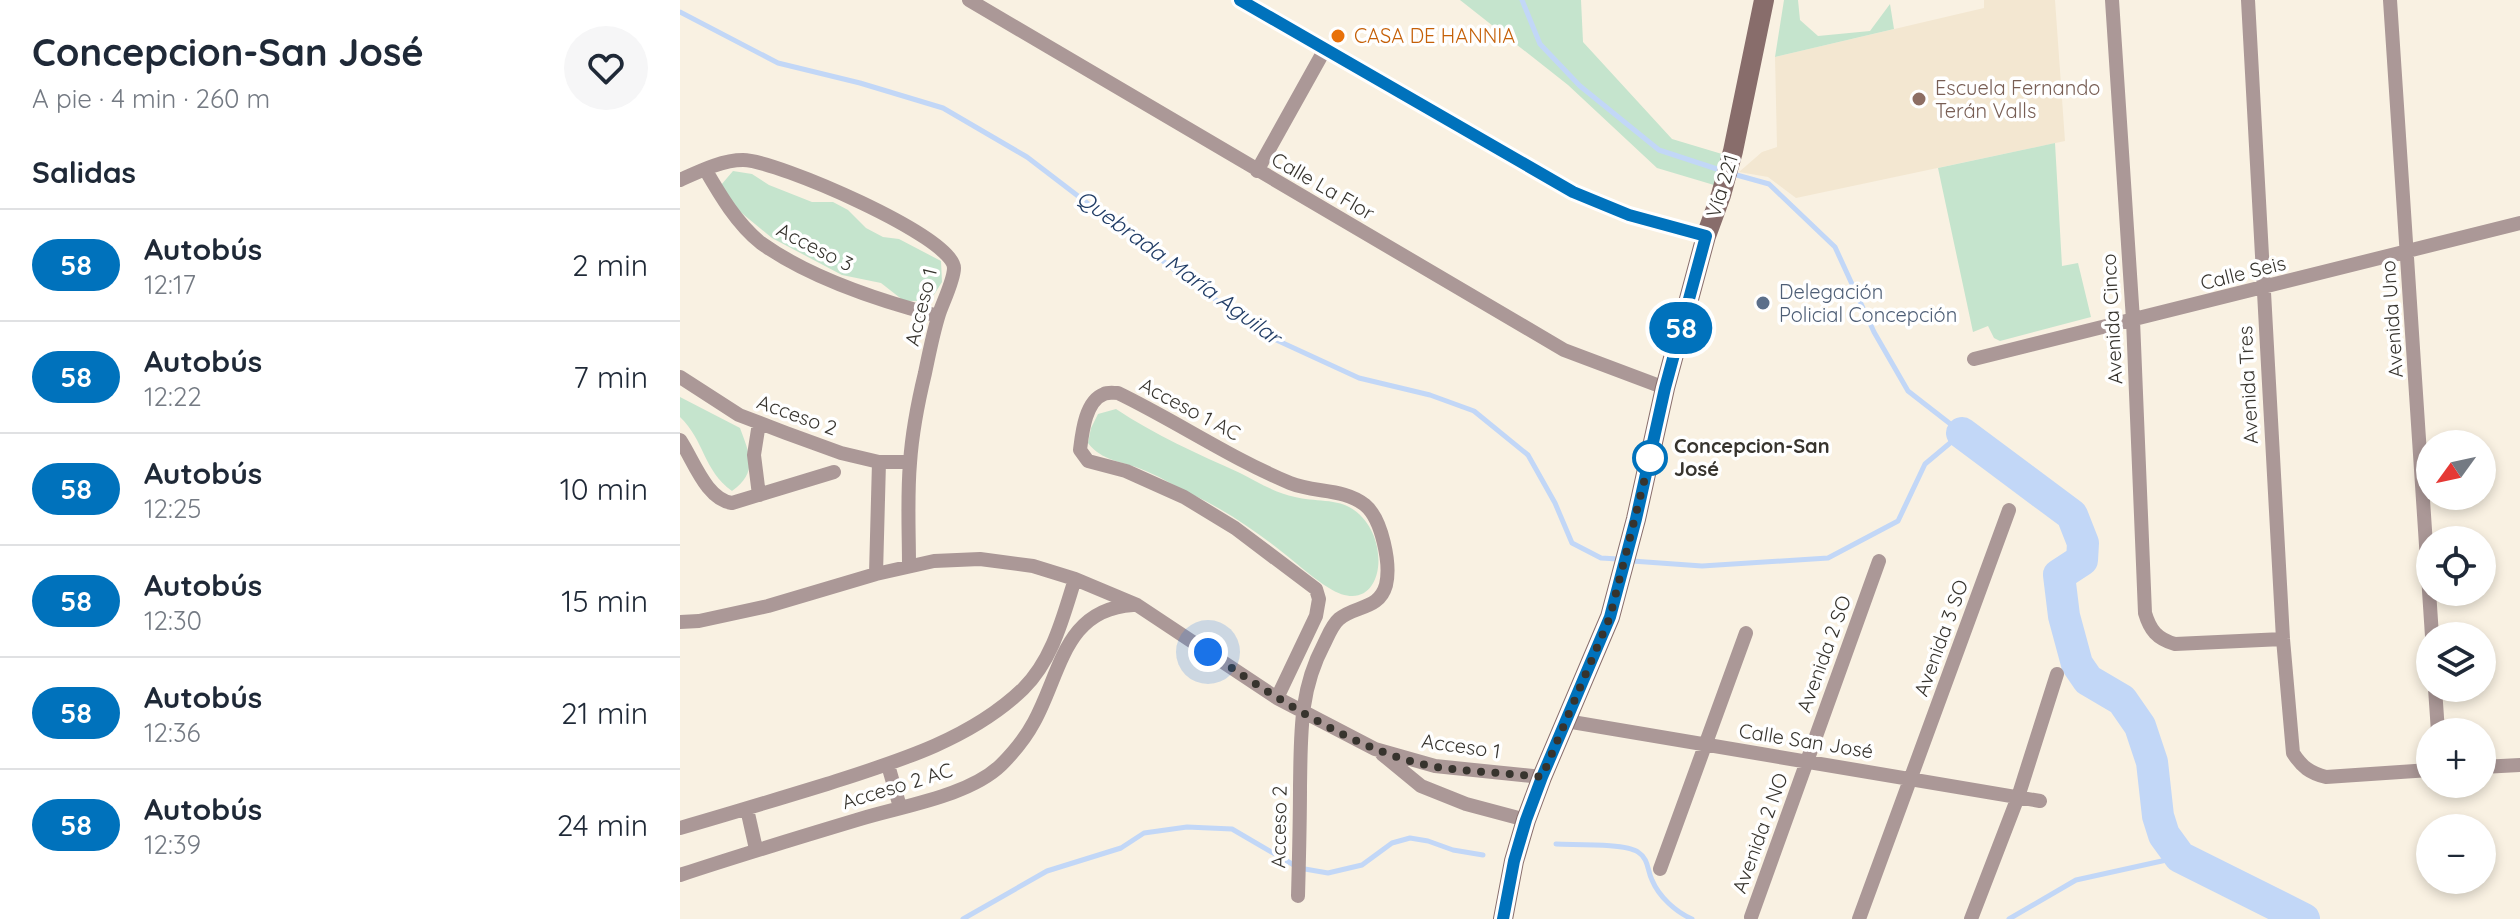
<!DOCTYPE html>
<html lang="es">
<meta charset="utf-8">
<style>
:root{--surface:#fff;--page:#f6f6f7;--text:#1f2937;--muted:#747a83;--line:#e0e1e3}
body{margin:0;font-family:Quicksand,sans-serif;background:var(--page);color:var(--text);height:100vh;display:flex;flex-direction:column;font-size:30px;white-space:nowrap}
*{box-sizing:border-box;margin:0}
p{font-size:26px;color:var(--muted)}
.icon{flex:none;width:44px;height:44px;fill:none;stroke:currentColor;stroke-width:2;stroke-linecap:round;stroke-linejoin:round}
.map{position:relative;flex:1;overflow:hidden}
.drawer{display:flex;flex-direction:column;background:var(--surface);width:680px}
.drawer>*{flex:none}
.badge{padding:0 16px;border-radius:26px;font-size:28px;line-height:52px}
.needle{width:52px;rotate:237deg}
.fabs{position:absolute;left:1736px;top:430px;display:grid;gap:16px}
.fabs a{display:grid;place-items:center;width:80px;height:80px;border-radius:50%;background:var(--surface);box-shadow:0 4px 12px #0003;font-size:40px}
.you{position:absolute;width:40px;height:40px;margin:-20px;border:6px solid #fff;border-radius:50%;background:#1a73e8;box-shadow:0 0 0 12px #1a73e833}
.map>.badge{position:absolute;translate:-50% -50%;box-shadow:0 0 0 4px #fff}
h2{padding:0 32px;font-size:30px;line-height:72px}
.round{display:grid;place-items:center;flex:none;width:84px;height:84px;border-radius:42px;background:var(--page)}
.headline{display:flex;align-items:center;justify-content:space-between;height:136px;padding:0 32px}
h1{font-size:38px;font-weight:700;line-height:60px}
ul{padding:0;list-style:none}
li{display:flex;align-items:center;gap:24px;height:112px;padding:0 32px;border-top:2px solid var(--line)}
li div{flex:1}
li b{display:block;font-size:30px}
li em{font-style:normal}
li .badge{min-width:88px;font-weight:700;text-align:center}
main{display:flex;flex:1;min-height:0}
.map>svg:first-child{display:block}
</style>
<main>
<section class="drawer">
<div class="headline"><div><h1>Concepcion-San José</h1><p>A pie · 4 min · 260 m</p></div><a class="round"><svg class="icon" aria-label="heart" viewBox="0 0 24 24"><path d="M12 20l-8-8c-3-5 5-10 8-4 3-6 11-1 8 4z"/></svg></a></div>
<h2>Salidas</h2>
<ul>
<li><span class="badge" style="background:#0072bc;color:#fff">58</span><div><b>Autobús</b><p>12:17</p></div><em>2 min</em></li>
<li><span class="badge" style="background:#0072bc;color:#fff">58</span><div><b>Autobús</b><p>12:22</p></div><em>7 min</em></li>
<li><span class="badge" style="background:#0072bc;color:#fff">58</span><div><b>Autobús</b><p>12:25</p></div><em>10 min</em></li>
<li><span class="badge" style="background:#0072bc;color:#fff">58</span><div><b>Autobús</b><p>12:30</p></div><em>15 min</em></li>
<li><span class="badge" style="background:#0072bc;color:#fff">58</span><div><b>Autobús</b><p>12:36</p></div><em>21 min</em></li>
<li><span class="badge" style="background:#0072bc;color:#fff">58</span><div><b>Autobús</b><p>12:39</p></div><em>24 min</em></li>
</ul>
</section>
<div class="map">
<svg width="1840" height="919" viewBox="0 0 1840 919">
<rect width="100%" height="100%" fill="#f9f1e2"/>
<path fill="#f3e7d1" d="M1304,0H1375L1385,141L1116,198L1088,177L1059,172L1082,152L1097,147L1095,57L1304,8Z"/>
<path fill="#c5e4cd" d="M780,0H901L903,42L992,139L1042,154L1034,185L977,168L888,85Z
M1104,0H1118L1120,20L1138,36L1190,31L1210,4L1214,29L1095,57Z
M1375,143L1382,266L1398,263L1411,317L1320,341L1314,338L1308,326L1293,332L1258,168Z
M53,171L72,174L89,185L132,202H153L168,210L186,228L203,237L219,239L261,261L262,282L250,301H224L201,283L162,275L92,238L58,210L41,185Z
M0,397L60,428C70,455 78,472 52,491C23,470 25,441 0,417Z
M436,409C475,435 518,454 560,473C577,482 596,493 615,497C633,502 658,498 674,510C715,539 703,622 649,588C634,579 620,566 606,555C576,531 544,509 509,493C493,485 477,475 461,469C441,461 422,461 408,443L411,428L418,414Z"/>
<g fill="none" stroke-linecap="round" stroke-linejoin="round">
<path stroke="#c2d7f7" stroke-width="5" d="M842,0L860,44L900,86L979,150L1043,171
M0,12L98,63L180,83L263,108L347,157L517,287L592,338L679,378L750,395L794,411L848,455L875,503L892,543L921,558L938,559
M952,561L1022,566L1148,558L1218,521L1245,464L1282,433L1228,391L1194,332L1155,247L1089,184L1053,174
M876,844C894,845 945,843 958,852C969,859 967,870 972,880C979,897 996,912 1012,919
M283,919L367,871L441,848L464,833L507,827L552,829L619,868L648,873L682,865L712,843L730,838L748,841L773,850L803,855
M1329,919L1396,880L1500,857"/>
<path stroke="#c2d7f7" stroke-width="32" d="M1282,433L1392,515L1403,543L1402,560L1379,575L1384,616L1397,664L1408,680L1442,700L1460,726L1472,762L1478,816L1484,835L1500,857L1624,919"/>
<path stroke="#ab9897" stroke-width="14" d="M289,0L884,350L985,388
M560,0L893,192L949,215L1026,236
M1432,0L1453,320L1465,613C1470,630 1477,639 1495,644L1603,639
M1568,0L1603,639L1613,753C1622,767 1630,773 1646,777L1750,770
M1710,0L1752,636
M25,169C40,195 57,224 81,243C130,278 200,301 258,316
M577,171L645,49
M0,180C20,171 42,160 63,160C96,160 274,237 274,268C274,280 263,302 259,314C253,333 249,354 245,373C238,402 232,433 230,463C227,497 229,532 229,566
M1294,359L1840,223
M0,377L59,415L106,433L161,453L199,462H230
M0,440C14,461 26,499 52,503L154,472
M79,495L74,455L79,423
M196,574L199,462
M0,622L19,621L88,606L196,574L254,561L300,559L353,566L395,579L457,605L597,698L695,749L755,766L862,777
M1755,688L1758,732
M597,698L636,616L639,599L636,589L555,528L504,497L446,471L408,461L400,450C402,434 405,401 424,394C428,392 433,393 438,393C496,421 550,458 610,483C634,493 664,488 685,505C702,519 711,564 706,585C699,610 676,605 659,619C652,625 648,636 644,644C619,691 621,735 620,786C620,823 619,859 618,896
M886,721L1360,801
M702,754L741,786L786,804L846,820
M208,765L220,807
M1802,767L1840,765
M67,809L76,849
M0,828C49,814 98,799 147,784C216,762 290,740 343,689C373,659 383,617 395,579
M980,869L1066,633
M0,875C60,855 120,837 180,819C222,806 289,796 321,765C334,752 346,737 354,722C381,673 384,609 453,605
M1071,917L1199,561
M1179,919L1329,510
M1291,919L1338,797L1377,674"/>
<path stroke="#886d6b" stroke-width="20" d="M823,919L834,861L846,820L862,777L930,617L956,519L985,388L1026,236L1041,195L1053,151L1084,0"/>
</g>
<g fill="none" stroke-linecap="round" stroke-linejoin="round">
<g stroke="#fff" stroke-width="18">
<path id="line" d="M560,0L893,192L949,215L1026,236L985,388L956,519L930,617L862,777L846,820L834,861L823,919"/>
</g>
<use href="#line" stroke="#0072bc" stroke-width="12"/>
<path stroke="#37342e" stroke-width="8" stroke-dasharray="0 14.4" d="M528,652C591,695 681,755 757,767C792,772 827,773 862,777L930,617L970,458"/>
</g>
<circle fill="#e8710a" stroke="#fff" stroke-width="3" cx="658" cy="36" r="8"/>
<circle fill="#8d6e63" stroke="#fff" stroke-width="3" cx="1239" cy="99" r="8"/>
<circle fill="#5c6f8a" stroke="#fff" stroke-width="3" cx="1083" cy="303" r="8"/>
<circle fill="#fff" stroke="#0072bc" stroke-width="4" cx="970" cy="458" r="16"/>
<g text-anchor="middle" stroke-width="7" stroke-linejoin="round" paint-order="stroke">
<g font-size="20" fill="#c56008" stroke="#fff" text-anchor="start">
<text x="674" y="43">CASA DE HANNIA</text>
</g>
<g font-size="20" fill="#785e54" stroke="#fff" text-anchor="start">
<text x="1255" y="95">Escuela Fernando<tspan x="1255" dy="23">Terán Valls</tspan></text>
</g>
<g font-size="20" fill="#37342e" stroke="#fff">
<text transform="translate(643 186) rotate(30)" y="7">Calle La Flor</text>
<text transform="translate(1042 186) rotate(-73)" y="7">Vía 221</text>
<text transform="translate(135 247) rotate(27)" y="7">Acceso 3</text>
<text transform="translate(1563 273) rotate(-14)" y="7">Calle Seis</text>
<text transform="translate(241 307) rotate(-76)" y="7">Acceso 1</text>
<text transform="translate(1432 319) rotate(-93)" y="7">Avenida Cinco</text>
<text transform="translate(1712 319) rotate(-94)" y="7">Avenida Uno</text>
<text transform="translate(1568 385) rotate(-93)" y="7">Avenida Tres</text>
<text transform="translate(510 409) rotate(28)" y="7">Acceso 1 AC</text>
<text transform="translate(117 415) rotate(20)" y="7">Acceso 2</text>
<text transform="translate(1261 638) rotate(-70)" y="7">Avenida 3 SO</text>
<text transform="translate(1144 654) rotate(-70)" y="7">Avenida 2 SO</text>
<text transform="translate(1126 741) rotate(9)" y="7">Calle San José</text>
<text transform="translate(781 746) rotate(8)" y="7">Acceso 1</text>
<text transform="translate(217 786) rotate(-17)" y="7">Acceso 2 AC</text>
<text transform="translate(599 827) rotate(-89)" y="7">Acceso 2</text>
<text transform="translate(1080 833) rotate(-70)" y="7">Avenida 2 NO</text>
</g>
<g font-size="20" fill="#4e5e75" stroke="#fff" text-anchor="start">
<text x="1099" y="299">Delegación<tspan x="1099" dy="23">Policial Concepción</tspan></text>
</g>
<g font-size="20" font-weight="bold" fill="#37342e" stroke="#fff" text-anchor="start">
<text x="994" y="453">Concepcion-San<tspan x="994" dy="23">José</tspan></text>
</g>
<g font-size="22" font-style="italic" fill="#213d66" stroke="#fff">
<text transform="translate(499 267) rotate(36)" y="8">Quebrada María Aguilar</text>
</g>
</g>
</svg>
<div class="fabs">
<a><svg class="needle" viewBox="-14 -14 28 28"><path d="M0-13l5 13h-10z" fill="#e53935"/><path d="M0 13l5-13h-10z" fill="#747a83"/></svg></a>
<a><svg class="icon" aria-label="locate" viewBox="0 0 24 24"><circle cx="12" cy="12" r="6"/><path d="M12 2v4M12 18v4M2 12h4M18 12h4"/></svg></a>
<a><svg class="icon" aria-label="layers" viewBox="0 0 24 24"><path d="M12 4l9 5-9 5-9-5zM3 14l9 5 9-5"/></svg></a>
<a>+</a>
<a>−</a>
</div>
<div class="you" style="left:528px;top:652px"></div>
<b class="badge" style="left:1001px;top:328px;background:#0072bc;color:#fff">58</b>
</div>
</main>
